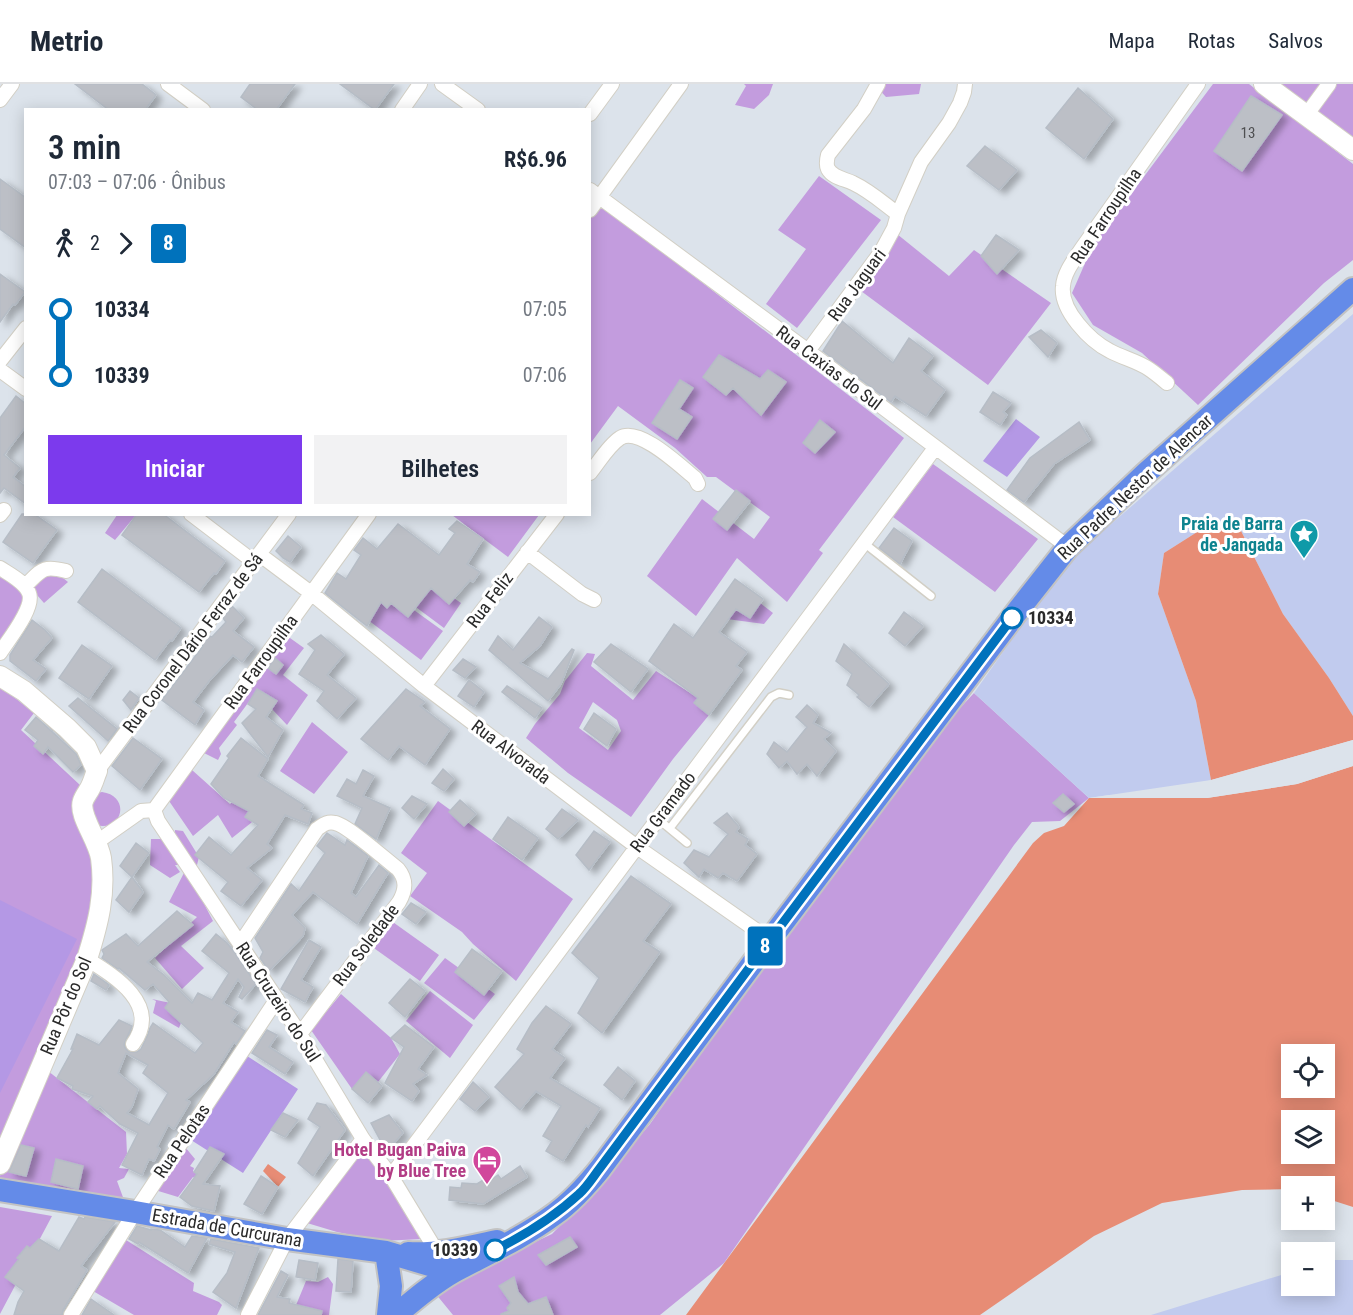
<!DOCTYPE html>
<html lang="pt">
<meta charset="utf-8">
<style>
:root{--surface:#fff;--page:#f2f2f3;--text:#1f2937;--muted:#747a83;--line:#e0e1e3;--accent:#7c3aed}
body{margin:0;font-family:"Roboto Condensed",sans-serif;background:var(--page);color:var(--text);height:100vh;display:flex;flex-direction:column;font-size:22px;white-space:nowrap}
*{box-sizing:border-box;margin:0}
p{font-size:20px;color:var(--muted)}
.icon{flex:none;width:33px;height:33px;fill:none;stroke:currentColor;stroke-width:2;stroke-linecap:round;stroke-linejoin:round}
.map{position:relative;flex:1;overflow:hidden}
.details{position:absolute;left:24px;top:24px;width:567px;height:408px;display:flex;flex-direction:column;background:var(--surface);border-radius:0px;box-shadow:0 3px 15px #0003}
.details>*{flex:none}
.badge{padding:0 12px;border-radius:4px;font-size:21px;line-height:39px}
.fabs{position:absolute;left:1281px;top:960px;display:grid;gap:12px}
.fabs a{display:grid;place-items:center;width:54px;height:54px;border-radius:0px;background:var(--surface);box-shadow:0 3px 15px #0003;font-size:30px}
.map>.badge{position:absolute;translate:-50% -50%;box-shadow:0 0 0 3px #fff}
.legs{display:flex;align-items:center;gap:9px;height:66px;padding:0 24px;font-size:20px}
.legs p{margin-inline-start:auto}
.overview{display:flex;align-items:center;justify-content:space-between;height:102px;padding:0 24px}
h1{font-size:33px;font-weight:600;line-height:45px}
.button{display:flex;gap:12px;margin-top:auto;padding:12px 24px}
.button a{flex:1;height:69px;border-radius:0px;background:var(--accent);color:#fff;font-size:24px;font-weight:600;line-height:69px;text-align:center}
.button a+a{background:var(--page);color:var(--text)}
ul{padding:0 24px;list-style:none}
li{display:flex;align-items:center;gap:21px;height:66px;font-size:22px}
li i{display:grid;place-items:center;width:9px;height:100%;margin:0 8px;background:currentColor}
li i::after{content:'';width:15px;height:15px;margin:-8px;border:4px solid;border-radius:50%;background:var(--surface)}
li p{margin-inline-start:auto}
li:first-child i{background:linear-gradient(#0000 50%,currentColor 0)}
li:last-child i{background:linear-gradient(currentColor 50%,#0000 0)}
header{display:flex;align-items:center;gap:36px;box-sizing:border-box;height:84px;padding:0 30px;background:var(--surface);border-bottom:2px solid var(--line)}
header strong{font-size:28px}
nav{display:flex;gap:33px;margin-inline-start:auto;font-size:21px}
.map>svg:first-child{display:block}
</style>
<header>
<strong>Metrio</strong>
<nav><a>Mapa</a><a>Rotas</a><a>Salvos</a></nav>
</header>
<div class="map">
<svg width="1353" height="1231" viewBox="0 0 1353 1231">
<defs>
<filter id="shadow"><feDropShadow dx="6" dy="4" stdDeviation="3" flood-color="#0004"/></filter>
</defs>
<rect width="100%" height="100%" fill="#dce3eb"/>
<path fill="#c39cde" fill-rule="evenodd" d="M744,0H773L769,11L754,25L735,21L746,2Z
M874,0H921L919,10L886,13Z
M1213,0H1249L1353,80V176L1324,199L1198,321L1142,269L1093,241L1072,209L1093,161Z
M1279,0H1353V54L1318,30Z
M819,92L881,136L797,244L766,220L806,165L778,146Z
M599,119L904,354L819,466L823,469L787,518L737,474L696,532L647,492L702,415L754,455L770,433L716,393H707L675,364L618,322L590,360V132Z
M897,150L949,192L974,166L1051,219L988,301L861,207Z
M933,380L1038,455L995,508L893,433Z
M117,431H136L115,456L105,449Z
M452,431H539L508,473Z
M0,481L31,503L48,491L63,494L68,498L44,519L37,511L0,567Z
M425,494L461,519L444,544L409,518Z
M389,508L443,547L421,576L364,533Z
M738,513L755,515L773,529L764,540L727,535Z
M276,544L304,564L283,591L308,611L287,641L256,608L234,638L237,641L219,664L221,670L218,676L202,668Z
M587,569L595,570L591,582L633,616L656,587L698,614L694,619L709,631L673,675L631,733L568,689L526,654L535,640L560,610L565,597ZM593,618L617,636L621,647L608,666L579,644Z
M0,602L34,629L21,646L80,701L76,727L95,778L93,829L84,865L0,1067Z
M974,609L1089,714L1060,737L1032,738L1014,761L724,1179L660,1231H453L435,1209L482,1183L552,1150L591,1110L650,1040L711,953L835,787L960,624Z
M312,638L348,668L314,710L280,687Z
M192,686L230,720L242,710L261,731L232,754L218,731L193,752L167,714Z
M102,708C131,712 123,748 96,741L86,722L97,709Z
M438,717L573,815L516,897L473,860L462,848L410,812L427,789L401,769Z
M175,746L183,747L199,773L197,781H175L180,788L170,794L150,781L151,755H175Z
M186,785L213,837L181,862L204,884L182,905L155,874L197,833L169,818Z
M390,836L439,871L420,897L371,862Z
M445,874L495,910L474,936L424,899Z
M430,907L473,941L450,974L406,937Z
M341,910L391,954L400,970L378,998L366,988L352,1005L311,946Z
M152,915L184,922V931L179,944L153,929L156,917Z
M48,987L126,1048L127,1070L119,1084L129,1085L124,1094L117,1097L124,1116L0,1099V1092Z
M362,1062L402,1121L422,1155L381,1157L337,1148L307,1139Z
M185,1063L195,1075L190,1082L194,1084L193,1087L204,1096L203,1099L193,1093L178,1113L155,1106Z
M0,1123L52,1132L0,1230Z
M126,1156L194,1199L193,1207L219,1218L222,1221L217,1231H134L93,1207Z
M328,1193L333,1200L329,1231H292L306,1197L318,1198Z"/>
<path fill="#c1cbee" d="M1353,230V632L1329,594L1283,530L1240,445L1205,443L1164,469L1158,510L1196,617L1211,696L1089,714L974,609L1065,480Z
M1331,1176H1353V1231H1151L1291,1188L1292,1202H1324L1325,1178Z"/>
<path fill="#b498e5" d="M1016,335L1040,353L1007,393L983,377Z
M0,816L77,855L0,1009Z
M247,972L298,1005L243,1089L191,1056Z"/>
<path fill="#e78c75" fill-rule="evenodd" d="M1205,443L1240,445L1283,530L1329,594L1353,632V656L1211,696L1196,617L1158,510L1164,469Z
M1353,682V1123L1325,1114L1324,1102H1292L1291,1105L1242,1106L1162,1119L1094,1152L980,1231H686L1033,759L1044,749L1064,742L1089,714H1207L1297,700ZM1292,970H1324V1004H1292ZM1292,1036H1324V1070H1292Z
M268,1080L286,1093L278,1103L263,1087Z"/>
<path fill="#dce3eb" d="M1353,656V659L1326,667L1212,699L1208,697Z
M1353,679V682L1297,700L1207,714H1089L1109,711H1207L1297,697Z"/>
<path fill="#bcbfc6" stroke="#b6bdc6" stroke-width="1.5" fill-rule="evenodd" filter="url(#shadow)" d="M75,0H142L156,11L145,26H109Z
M250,0H295L276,26H258L241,13Z
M340,0H394L375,26Z
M1078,4L1113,35L1084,75L1046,44Z
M1251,12L1282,31L1242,87L1214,67Z
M985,62L1017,86L999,106L967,82Z
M0,95L26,114V164L0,145Z
M996,151L1019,166L997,190L981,172Z
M0,190L25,208L15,221L13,220L0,238Z
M842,237L893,279L909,254L933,272L921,287L945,306L926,332L895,312L891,318L823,267Z
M1041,246L1057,259L1048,273L1029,253Z
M719,271L760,295L768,286L786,298L761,331L733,304L726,311L703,293Z
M680,296L693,304L679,325L692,333L677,355L652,339Z
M993,308L1011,319L1003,328L1007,331L1000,341L980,328Z
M16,312L26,320V342L4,371L20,384L13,393L26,403V420L4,404L0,409V334Z
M820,336L835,348L815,369L803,359Z
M1079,338L1090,356L1054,380L1024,418L1007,406L1030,374Z
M736,406L750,417L727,446L713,435Z
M22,430H34L57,446L33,479L3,458Z
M137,430H163L225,477L216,490L214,489L199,508L122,451Z
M457,437L483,455L467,480L480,488L473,498L470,496L449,520L431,504L408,533L391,519L387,524L381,518L367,542L325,509L337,489L346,495L361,471L354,466L363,454L377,465L398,440L439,471L455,449L449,445Z
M894,444L912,457L900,480L879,464Z
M288,452L301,463L290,478L283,474L276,467Z
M102,485L181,544L172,557L170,556L155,576L78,518Z
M735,495L763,515L750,534L736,525L719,548L747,568L736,582L742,586L709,631L694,619L698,614L649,577L674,540L693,554Z
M232,522L244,534L233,547L254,563L242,578L233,571L209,597L193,618L204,626L195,641L162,616L203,562L202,561L209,552L212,553L226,538L223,534Z
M904,528L923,542L905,562L889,549Z
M539,533L552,543L540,562L520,579L548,595L572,565L574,566L561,600L548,617L489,566L498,552L513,566Z
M32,536L45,546L52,554L33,576L46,585L36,597L10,577V571Z
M321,551L344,570L327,591L356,614L337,635L317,617L324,607L299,590L315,566L308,560Z
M611,560L648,585L631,608L594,578Z
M844,560L889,600L869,623L857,613L859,611L847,601L852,590L836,577Z
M82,561L112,582L89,615L59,594Z
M275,574L283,581L276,590L268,584Z
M463,575L476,583L465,594L453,586Z
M469,596L484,608L474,623L458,612Z
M507,602L542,624L535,634L502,608Z
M257,605L277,617L266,633L283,646L268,673L242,639L256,625L248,620Z
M406,605L425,618L420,622L450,645L425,681L399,662L388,676L361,655Z
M130,607L139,614L131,626L123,616Z
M78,614L117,645L108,657L69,622Z
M807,621L818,631L813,639L831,649L824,655L836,667L817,692L807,680L797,690L787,677L779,684L767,670L774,658L787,668L807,643L796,633Z
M594,629L616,645L607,662L584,645Z
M36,633L76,670L81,681L73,688L48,663L43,670L34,662L38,656L25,646Z
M133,654L162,675L140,706L112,682Z
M241,654L268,675L258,692L304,721L301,725L312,729L308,740L285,731L267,760L272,764L247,784L262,796L241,822L221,807L228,798L195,771L209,753L231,771L258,741L245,733L249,727L224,714L211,700L229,674L227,672Z
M443,685L454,695L444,707L432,699Z
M363,686L374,692L363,712L390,724L376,755L355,740L362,724L337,712L347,695L356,700Z
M1063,710L1074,720L1064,728L1053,719Z
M412,712L427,720L414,735L402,724Z
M460,716L476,730L464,742L449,728Z
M562,725L578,736L558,755L546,745Z
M727,729L739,743L736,748L748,755L745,761L757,770L737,797L723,789L718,794L704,785L699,793L684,779L694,766L709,773L728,750L714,739Z
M508,733L538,754L522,776L493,755Z
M594,747L610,758L589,786L576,771Z
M327,749L345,761L347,756L368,772L351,809L356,813L379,781L388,789L357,840L313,808L292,831L305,844L303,852L269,887L260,874L263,868L255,854L291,800L299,807L325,769L317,762Z
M136,759L149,769L132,793L120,782Z
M631,792L671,820L643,857L660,868L602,949L578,929L599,894L572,869Z
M132,793L143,808L129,828L116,816Z
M411,819L426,828L416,840L402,830Z
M177,827L193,841L147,878L164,891L192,919L198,909L212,916L229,889L202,867L216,850L227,859L235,869L256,900L242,915L239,913L244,903L238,895L223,919L238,928L231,938L245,947L236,960L234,958L214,990L186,1016L190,1018L174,1045L168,1041L157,1063L160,1065L154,1077L149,1075L142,1091L122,1081L138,1049L120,1040L100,1022L97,1025L88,1018L93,1012L72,1005L73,1002L57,994L73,965H71L77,950L99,961L119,936L132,942L124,960L125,964L129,968H137L141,965L148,950L150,944L153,939L195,969L203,959L165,924L169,918L153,900L145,906L119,884L118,885L102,874L104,870L102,866L126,850L138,862ZM126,969L148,981L143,989L168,1009L149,1041L127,1029L132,1023L138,1005L118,989Z
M309,856L321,863L301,896L313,903L305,918L281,905Z
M472,865L502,887L484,911L455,888Z
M94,890L109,901L106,906L91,897Z
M410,895L425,907L405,933L389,919Z
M546,922L571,940L552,965L565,974L550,994L600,1024L588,1043L586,1041L563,1077L546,1067L552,1057L543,1052L561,1022L536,1007L520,1026L495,1003L524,970L517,965L532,939Z
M405,941L434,963L418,985L427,991L413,1000L419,1007L412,1017L385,999L404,963L391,954Z
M267,946L277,951L269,963L293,978L285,990L252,969Z
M618,983L635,997L622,1016L604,1001Z
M366,988L382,1002L368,1019L352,1005Z
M473,998L489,1013L475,1027L460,1015Z
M317,1019L326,1021L345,1046L313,1092L298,1079L320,1043L308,1035Z
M283,1029L298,1036L285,1053L271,1046Z
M389,1031L403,1049L386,1067L371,1039Z
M21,1061L34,1064L26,1092L9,1088Z
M210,1063L224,1070L203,1100L220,1102L214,1127L192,1122L180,1113L197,1090L194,1088Z
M56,1075L83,1082L78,1105L51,1098Z
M520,1082L527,1093L483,1120L449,1116L450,1103L461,1104L462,1099L477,1100L488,1093L491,1096L498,1091L501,1095Z
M261,1092L278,1103L262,1130L244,1120Z
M79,1133L84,1135L85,1133L115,1138L81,1182L87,1186L63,1226L62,1231H14L18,1218L24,1207L5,1193L19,1175L17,1174L27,1162L30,1164L39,1155L59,1167Z
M137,1142L151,1146V1145L160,1146L185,1163L192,1152L207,1154L188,1189L139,1158L138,1160L129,1155Z
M570,1153L577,1163L546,1181L538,1171Z
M211,1155L259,1164L236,1224L213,1208L227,1189L235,1168L209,1160Z
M338,1175L353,1177L351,1208L336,1207Z
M299,1176L318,1179L315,1196L296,1193Z
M281,1187L288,1191L277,1213L290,1215L289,1219L322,1227L321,1231H258Z
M514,1193L518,1208L528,1220L546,1213L553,1231H501V1230L509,1227L507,1224L511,1219L499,1202Z
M91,1215L114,1231H82Z"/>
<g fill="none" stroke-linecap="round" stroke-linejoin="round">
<g stroke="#d2cfc5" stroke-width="10">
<path id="lane" d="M864,459L931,512
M658,735L687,759
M670,744L771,613L779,609L789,611"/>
</g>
<g stroke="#d2cfc5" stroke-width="16">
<path id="street" d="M168,0L203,26
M442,0L478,26
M878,0L864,25L828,71C827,75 826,81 828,85C833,94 845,95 853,99C870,107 883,119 898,130
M0,16L12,0
M402,26L420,0
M590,30L612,0
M1307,30L1329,0
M590,106L808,267L1068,463
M590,126L681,0
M808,267L881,168L894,144L898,130L921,78L949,39L960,19L964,8L965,0
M0,277L26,244
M0,286L26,305
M1167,299C1161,294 1155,289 1149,285C1137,277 1123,274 1110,267C1090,257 1060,226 1063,202C1064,188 1075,175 1082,164L1198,0
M590,389C599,378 608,362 620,354C639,342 680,382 695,394L698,400
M191,430L254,478
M0,431L4,426
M527,468L582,510L594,516
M259,470L311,509L424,602L637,763L770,856
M0,484C9,490 25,498 29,509C35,524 8,556 0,569
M25,502C42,486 42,481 66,487
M424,602L557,430
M97,687L289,430
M154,726L369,430
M97,758L141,727L154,726L158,737L300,950L363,1055L391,1092L437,1168
M240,860L317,745C323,741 327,737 335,739C347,741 385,775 398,785C407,796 406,806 399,818L300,950
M87,875C116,893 161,921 133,960
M391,1092L935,364
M71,1231L135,1128L277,915
M248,1231L287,1155L363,1055"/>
</g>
<g stroke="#d2cfc5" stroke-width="22">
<path id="secondary" d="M1264,0L1353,66
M0,592L24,607L67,644L86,663L97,687C95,691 94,696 92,700C90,706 85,711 83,717C78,731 98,755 101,774C106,810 98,840 87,875L0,1080"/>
</g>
<g stroke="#c3c3c3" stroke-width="26">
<path id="primary" d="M0,1106L135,1128L287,1155L386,1168L453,1188
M386,1168L391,1202L388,1231
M408,1169C437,1171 469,1163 497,1157
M396,1231C415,1215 434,1199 455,1187C489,1169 524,1153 555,1130C573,1117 587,1101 600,1085L770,856L1016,529L1068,463L1145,390L1353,205"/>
</g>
<use href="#lane" stroke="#fff" stroke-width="7"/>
<use href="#street" stroke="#fff" stroke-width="14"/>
<use href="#secondary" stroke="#fff" stroke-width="20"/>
<use href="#primary" stroke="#648be8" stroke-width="22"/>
</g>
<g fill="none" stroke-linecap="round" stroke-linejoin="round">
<g stroke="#fff" stroke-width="14">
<path id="line-1" d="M495,1166C525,1151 554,1133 579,1110C587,1103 593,1093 600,1084L770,856L1012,534"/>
</g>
<use href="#line-1" stroke="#0072bc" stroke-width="9"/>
</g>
<defs>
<g id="sight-pin" transform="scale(1.5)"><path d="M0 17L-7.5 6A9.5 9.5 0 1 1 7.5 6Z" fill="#0f9aa8" stroke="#fff"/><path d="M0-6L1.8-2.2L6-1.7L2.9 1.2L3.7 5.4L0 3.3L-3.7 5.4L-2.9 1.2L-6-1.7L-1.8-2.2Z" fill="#fff"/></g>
<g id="hotel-pin" transform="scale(1.5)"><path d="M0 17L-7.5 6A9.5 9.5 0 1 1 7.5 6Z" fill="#d1479c" stroke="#fff"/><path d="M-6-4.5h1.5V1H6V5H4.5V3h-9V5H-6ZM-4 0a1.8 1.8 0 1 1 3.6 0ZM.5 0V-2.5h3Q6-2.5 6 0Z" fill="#fff"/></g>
</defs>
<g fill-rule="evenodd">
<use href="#sight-pin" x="1304" y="450"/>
<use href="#hotel-pin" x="487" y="1076"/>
</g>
<g fill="#fff" stroke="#0072bc" stroke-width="3">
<circle cx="1012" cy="534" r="10"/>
<circle cx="495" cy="1166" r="10"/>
</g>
<g text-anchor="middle" stroke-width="6" stroke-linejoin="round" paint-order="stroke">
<g font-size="15" fill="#4e4f51">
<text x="1248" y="54">13</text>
</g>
<g font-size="18" fill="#2a2a2a" stroke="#fff">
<text transform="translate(1106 132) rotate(-56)" y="6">Rua Farroupilha</text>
<text transform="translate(857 201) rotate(-54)" y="6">Rua Jaguari</text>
<text transform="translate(829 284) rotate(37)" y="6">Rua Caxias do Sul</text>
<text transform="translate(1135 403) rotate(-43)" y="6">Rua Padre Nestor de Alencar</text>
<text transform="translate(490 516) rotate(-53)" y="6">Rua Feliz</text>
<text transform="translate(193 559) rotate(-53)" y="6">Rua Coronel Dário Ferraz de Sá</text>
<text transform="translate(261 578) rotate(-54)" y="6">Rua Farroupilha</text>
<text transform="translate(511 668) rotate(37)" y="6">Rua Alvorada</text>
<text transform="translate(663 728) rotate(-53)" y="6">Rua Gramado</text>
<text transform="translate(366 861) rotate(-53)" y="6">Rua Soledade</text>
<text transform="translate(278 918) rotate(57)" y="6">Rua Cruzeiro do Sul</text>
<text transform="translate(66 922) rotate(-67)" y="6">Rua Pôr do Sol</text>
<text transform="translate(182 1057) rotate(-56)" y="6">Rua Pelotas</text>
<text transform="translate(227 1144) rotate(10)" y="6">Estrada de Curcurana</text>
</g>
<g font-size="18" font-weight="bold" fill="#0d838f" stroke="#fff" text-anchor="end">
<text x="1283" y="446">Praia de Barra<tspan x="1283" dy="21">de Jangada</tspan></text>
</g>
<g font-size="18" font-weight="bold" fill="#2a2a2a" stroke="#fff" text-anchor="start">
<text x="1028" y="540">10334</text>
<text x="478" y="1172" text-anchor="end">10339</text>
</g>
<g font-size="18" font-weight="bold" fill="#b23c85" stroke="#fff" text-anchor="end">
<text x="466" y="1072">Hotel Bugan Paiva<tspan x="466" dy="21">by Blue Tree</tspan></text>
</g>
</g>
</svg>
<div class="fabs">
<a><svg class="icon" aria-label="locate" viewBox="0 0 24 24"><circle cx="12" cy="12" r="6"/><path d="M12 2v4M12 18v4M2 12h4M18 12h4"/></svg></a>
<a><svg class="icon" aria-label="layers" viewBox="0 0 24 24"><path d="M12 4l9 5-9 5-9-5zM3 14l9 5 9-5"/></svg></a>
<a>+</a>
<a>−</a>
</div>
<b class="badge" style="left:765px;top:862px;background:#0072bc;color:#fff">8</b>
<section class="details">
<div class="overview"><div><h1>3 min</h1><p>07:03 – 07:06 · Ônibus</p></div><b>R$6.96</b></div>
<div class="legs"><svg class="icon" aria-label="walk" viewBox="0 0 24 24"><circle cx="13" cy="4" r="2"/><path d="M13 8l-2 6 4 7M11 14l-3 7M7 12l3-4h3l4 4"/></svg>2<svg class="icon" aria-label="forward" viewBox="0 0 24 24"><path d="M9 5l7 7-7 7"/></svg><b class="badge" style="background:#0072bc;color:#fff">8</b></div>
<ul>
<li><i style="color:#0072bc"></i><b>10334</b><p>07:05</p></li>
<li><i style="color:#0072bc"></i><b>10339</b><p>07:06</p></li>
</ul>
<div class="button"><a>Iniciar</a><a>Bilhetes</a></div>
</section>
</div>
